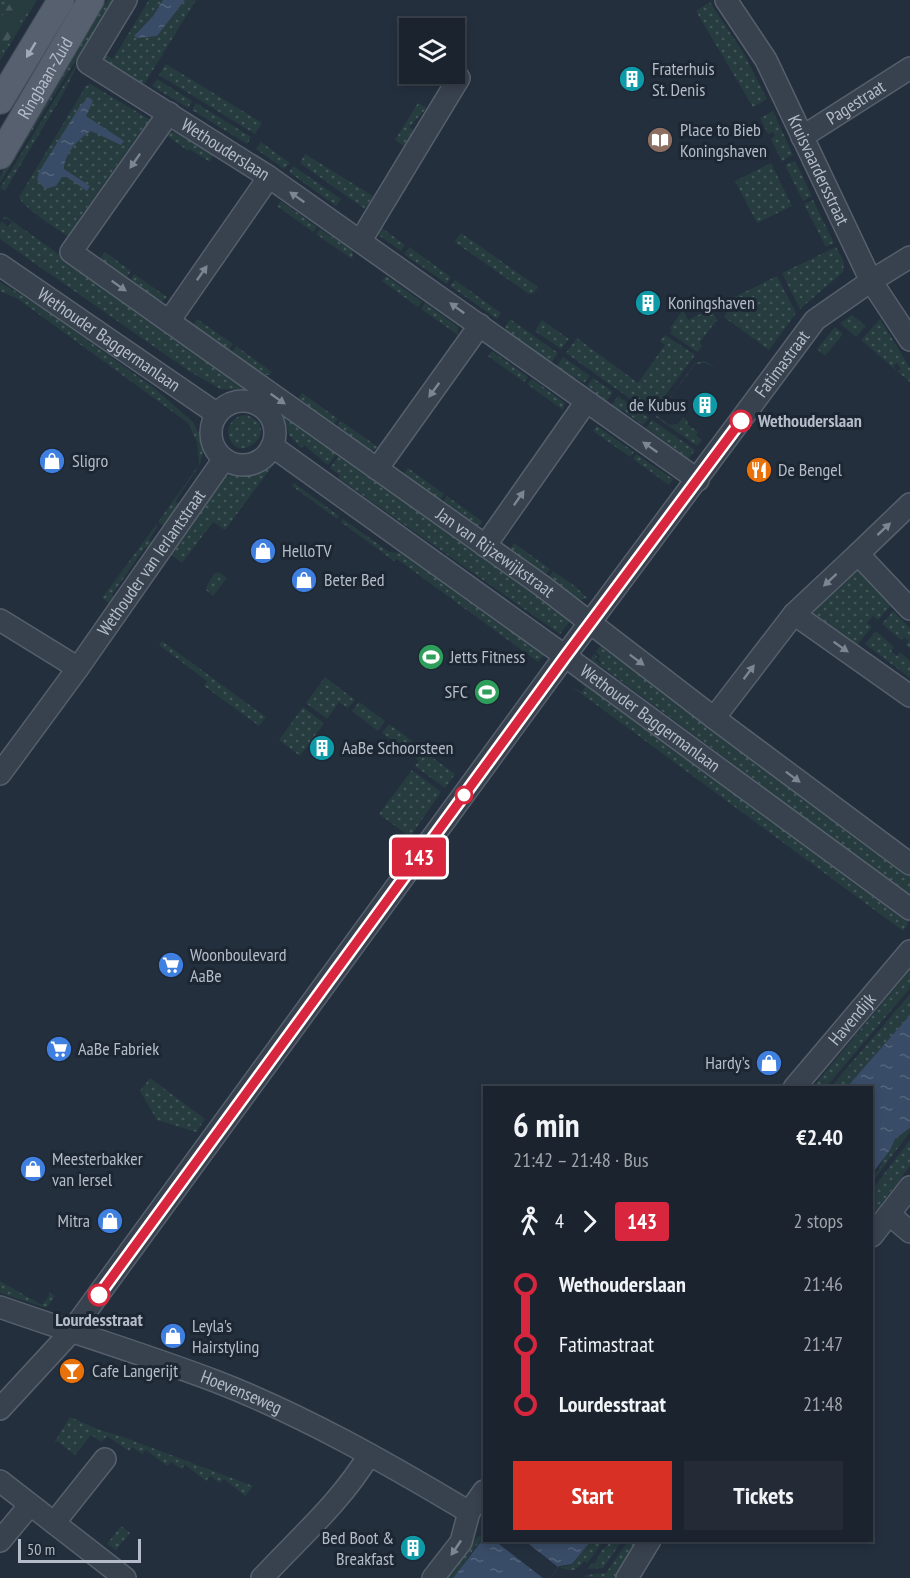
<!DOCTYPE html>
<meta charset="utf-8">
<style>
:root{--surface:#1b232e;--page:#242b36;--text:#f1f3f6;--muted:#a0a4aa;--line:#39404a;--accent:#d93025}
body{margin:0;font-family:"PT Sans Narrow",sans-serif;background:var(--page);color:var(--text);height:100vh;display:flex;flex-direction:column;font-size:22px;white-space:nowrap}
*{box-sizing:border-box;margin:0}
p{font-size:20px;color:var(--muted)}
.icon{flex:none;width:33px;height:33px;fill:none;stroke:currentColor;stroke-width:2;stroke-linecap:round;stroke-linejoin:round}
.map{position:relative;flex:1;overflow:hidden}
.details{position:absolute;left:483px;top:1086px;width:390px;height:456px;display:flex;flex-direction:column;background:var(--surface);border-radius:0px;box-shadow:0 3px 9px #0003,0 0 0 2px var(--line)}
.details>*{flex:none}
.badge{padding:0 12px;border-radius:4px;font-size:21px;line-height:39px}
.tools{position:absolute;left:399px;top:18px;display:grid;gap:12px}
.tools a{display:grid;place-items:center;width:66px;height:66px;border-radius:0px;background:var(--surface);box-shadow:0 3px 9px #0003,0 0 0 2px var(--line);font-size:30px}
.scale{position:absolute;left:18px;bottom:15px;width:123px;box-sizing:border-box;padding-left:6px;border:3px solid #b4bcc9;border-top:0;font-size:16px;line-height:21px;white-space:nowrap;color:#b4bcc9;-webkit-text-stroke:4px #1d2633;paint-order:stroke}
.map>.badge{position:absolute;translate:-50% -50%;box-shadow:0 0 0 3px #fff}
.legs{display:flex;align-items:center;gap:9px;height:66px;padding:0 30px;font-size:20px}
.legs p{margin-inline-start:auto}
.head{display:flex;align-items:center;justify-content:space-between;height:102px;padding:0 30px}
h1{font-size:33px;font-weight:700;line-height:45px}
.action{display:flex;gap:12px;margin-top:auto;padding:12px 30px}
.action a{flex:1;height:69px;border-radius:0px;background:var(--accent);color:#fff;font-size:24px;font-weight:700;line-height:69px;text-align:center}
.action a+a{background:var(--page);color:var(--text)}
ul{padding:0 30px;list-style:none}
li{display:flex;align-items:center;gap:21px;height:60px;font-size:22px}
li i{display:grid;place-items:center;width:9px;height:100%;margin:0 8px;background:currentColor}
li i::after{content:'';width:15px;height:15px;margin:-8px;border:4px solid;border-radius:50%;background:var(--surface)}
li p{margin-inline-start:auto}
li:first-child i{background:linear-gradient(#0000 50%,currentColor 0)}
li:last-child i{background:linear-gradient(currentColor 50%,#0000 0)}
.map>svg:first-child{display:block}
</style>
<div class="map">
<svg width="910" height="1578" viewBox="0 0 910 1578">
<defs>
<pattern id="grass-dots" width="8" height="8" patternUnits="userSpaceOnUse" patternTransform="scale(1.5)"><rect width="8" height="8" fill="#263c3f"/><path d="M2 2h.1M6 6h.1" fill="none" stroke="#435659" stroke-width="1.8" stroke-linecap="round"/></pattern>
<pattern id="forest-firs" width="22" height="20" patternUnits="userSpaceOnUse" patternTransform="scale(1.5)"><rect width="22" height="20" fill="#263c3f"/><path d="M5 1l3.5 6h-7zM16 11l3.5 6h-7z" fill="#435659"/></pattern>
<pattern id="water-ripples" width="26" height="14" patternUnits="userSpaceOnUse" patternTransform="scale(1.5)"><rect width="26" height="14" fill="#394c67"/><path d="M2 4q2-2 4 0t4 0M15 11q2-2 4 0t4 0" fill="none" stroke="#53647b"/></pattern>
</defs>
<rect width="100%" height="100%" fill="#242f3e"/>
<path fill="url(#grass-dots)" d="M0,0H37L0,61Z
M107,0H113L0,183V177Z
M149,0H163L153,16L138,31V38L157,36L185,0H196L143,86L101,60L100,52L113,59Z
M710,2L744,54L767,99L753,107L696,11Z
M84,52L63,94L5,191L0,188Z
M166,64L262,123L255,134L159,75Z
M157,79L192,101L188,108L152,86Z
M90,84L154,122L149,132L143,128L77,222L81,226L69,237C59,230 24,209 19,197L86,86Z
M196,103L251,137L247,144L192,110Z
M418,103L427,108L409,127L414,130L404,146L395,140Z
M773,111L793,155L782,161L771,139L775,136L773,132L768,134L760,118Z
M171,132H177L213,156L210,162L189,149L188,151L166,135Z
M261,142L290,163L284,169L256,149Z
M305,154L373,196L365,209L300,163Z
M795,161L812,196L803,201L785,165Z
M771,163L792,206L757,223L735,181Z
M293,166L341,199L336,206L289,172Z
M813,200L834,243L826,247L804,204Z
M281,201L317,227L313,232L277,206Z
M5,216L250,390L220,389L189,371L0,239V225L2,221L8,227L12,222L7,219H3Z
M382,228L405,245L401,251L377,234Z
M320,229L352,250L353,255L352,259L316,234Z
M461,233L538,287L534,293L529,294L456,243L455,241Z
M409,247L451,277L447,284L404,254Z
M836,247L844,262L843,272L800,309L782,273Z
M105,252L131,271L126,278L99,259Z
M134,274L167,297L163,301H158L130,281Z
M386,276L422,302L418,307L382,281Z
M777,276L796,313L769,350L724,317L727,313L722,303Z
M455,280L501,313L497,319L450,286Z
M0,282L38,305L153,387L193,422L202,439L203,452L200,464L175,502L180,505L165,527L158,522L199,465L197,442L188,423L18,299L0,291Z
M425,303L458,327V335L421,309Z
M711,309L717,320L700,342L702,346L697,352L670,333L672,331L670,328L683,310L688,320Z
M852,315L866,326L856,337L840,323Z
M197,319L233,344L228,351L193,325Z
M510,319L558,353L549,366L544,362L545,358L512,334L509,337L505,327Z
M880,319L910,368V382L897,371L901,369L897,363L893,366L897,371L861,340Z
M542,320L569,339L561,349L535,331Z
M835,327L843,334L825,356L817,349Z
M665,335L695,355L661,401L651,403L646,410L566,353L577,338L638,383L665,345L660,341Z
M236,346L272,372L269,375H262L231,353Z
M492,351L528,377L524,382L488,356Z
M563,357L590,376L584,383L575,377L573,382L554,370Z
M705,361L715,368L705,363L695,364L657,416L670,425L678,424L683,417L688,421L687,424L698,432L696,435L702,440L697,446L656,417L695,363Z
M593,378L613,392L604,405L593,396L596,392L587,386Z
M532,379L565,403L563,410L527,384Z
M302,393L338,419L333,425L297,400Z
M618,396L649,418L643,425L621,409L617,414L609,409Z
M282,413L338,452L328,465L304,445L301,448L289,435Z
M247,415C286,430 231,472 228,430C231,420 237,415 247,415Z
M652,420L695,450L685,463L678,458L681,453L646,428Z
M341,421L378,447L376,449L369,451L336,428Z
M597,426L634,452L630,457L593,431Z
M340,454L572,618L560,634L338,478L340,475L330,468Z
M636,454L673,479L669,485L633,459Z
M273,465L225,530L213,522L182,563L169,553L211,493L226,477L233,473L255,471Z
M408,468L444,494L439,501L403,475Z
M294,483L339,516L337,519L292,486Z
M447,496L483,522L480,525H473L442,503Z
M343,519L389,552L409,554L545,654L538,662L397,559L394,561L341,522Z
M156,525L158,526L149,540L155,543L150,550L145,547L112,595L118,599L113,606L102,598Z
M514,543L550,569L545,576L509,550Z
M856,566L895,601L878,620L873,616L867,623L872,627L855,647L816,618L812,607Z
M553,571L576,587L587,598L579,600L548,578Z
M219,572L227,578L213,596L206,590V587L214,574Z
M893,611L910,628V648L906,645L909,641L904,637L901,640L882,624Z
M876,631L894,647L891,651L897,656L900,652L910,661V678L865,644Z
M162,641L266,717L259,726L204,686L207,681L159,645Z
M600,646L910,876V895L598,664L596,666L590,660L594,654L597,656L595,660L600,664L601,662L598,660L600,656L596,652Z
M325,677L355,700L348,708L339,702L327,719L306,703Z
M577,679L582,681L904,920L908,919V924L903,931L571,686L582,692L585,687L576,680Z
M359,702L385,721L378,731L352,711Z
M303,707L324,723L300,756L279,740Z
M389,724L419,746L412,755L382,733Z
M422,750L455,774L445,788L415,766L419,761L416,758Z
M412,770L441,792L410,837L379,814Z
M910,963V988L826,1087L812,1088L904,977Z
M910,994V1015L847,1087L830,1088Z
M150,1078L205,1119L196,1132L157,1120L140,1091Z
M910,1128V1132L872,1182V1174L879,1170C879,1167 892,1143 895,1140C899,1134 906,1133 910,1128Z
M910,1140V1166L872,1216V1190Z
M0,1281L40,1304H43L49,1296V1292L55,1296L47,1307H44L0,1293Z
M70,1417L100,1430L123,1437L253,1486L245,1496L224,1479L220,1483L210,1476L206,1481L185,1465L181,1469L171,1462L167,1466L146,1450L142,1454L132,1447L129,1451L107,1436L101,1442L91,1435L75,1455L57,1441L54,1443Z
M121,1526L130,1533L116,1550L107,1544Z
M481,1536L484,1537V1540L494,1541L479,1542L453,1578H447L468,1550L470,1540L473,1542L477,1537Z
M591,1541H604L587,1563L584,1561C576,1572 571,1572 559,1567L572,1565Z
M611,1541H622L603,1568L587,1569L591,1564L595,1563L601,1551Z
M628,1541H641L616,1578L584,1577L586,1575L606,1573Z"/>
<path fill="url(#forest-firs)" d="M12,0H33L0,55V19Z"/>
<path fill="url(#water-ripples)" d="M163,0H185L157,36L138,38L134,36L153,16Z
M89,97L93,101L86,116L124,141L121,145L91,131C79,138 64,154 64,169L90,186L87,191L67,177H62L56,186L45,189L37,180L39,172L80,106Z
M910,1015V1128L895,1139L890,1150L872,1174V1088L847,1087Z
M495,1540L591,1541L572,1564L559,1566L551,1578H453L480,1543Z"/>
<path fill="#242f3e" d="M495,1541H525L558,1567L551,1578H543Z"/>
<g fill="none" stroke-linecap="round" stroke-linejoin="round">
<g stroke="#565f6c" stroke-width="24">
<g id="minor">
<path id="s1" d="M126,0L88,63L269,177L698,480"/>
<path id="s2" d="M726,0L766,60L871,281L910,340"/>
<path id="s3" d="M169,113L71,252L541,585L714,718L910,864"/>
<path id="s4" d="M802,137L910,68"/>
<path d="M361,240L459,78"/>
<path id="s5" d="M0,265L217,414"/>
<path d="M169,321L269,177"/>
<circle cx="243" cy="433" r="32"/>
<path id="s6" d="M272,446L565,656L910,909"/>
<path d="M377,469L480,325"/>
<path d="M485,546L586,402"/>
<path d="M858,554L910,504"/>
<path d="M794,614L910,696"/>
<path d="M0,620L78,668"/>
<path d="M714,718L794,614L858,554L910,609"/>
<path id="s7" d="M0,774L78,668L224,459"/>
<path id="s8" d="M794,1088L910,951"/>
<path d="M889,1214L910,1232"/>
<path d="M872,1236L910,1187"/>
<path id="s9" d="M0,1307C71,1332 144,1354 215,1381C303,1415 387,1463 469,1512"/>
<path id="s10" d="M0,1409L71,1332L565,656L815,320L871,281L910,257"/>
<path d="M0,1481L125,1578"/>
<path d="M54,1523L105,1459"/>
<path d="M0,1541L30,1505"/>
<path d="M262,1578C299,1538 341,1502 369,1455"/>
<path d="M433,1578L461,1542L469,1512L484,1491"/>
<path d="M627,1578L650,1540"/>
</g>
</g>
<g stroke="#414a57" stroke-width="28">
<g id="major">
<path d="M0,101L61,0"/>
<path id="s11" d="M0,156L91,0"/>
</g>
</g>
<use href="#minor" stroke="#38414e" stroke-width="21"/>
<use href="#major" stroke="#56606e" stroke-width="26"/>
</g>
<defs><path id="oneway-solid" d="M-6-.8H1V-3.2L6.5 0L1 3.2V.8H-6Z" transform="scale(1.5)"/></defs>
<use fill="#a1aab7" href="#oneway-solid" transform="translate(31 50) rotate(121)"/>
<g fill="#7c8592">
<use href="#oneway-solid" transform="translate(135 161) rotate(125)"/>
<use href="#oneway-solid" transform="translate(297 197) rotate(-145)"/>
<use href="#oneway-solid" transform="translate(202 273) rotate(-55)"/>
<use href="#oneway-solid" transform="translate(119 286) rotate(35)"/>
<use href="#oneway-solid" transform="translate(457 308) rotate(-144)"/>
<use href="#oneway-solid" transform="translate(434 390) rotate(126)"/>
<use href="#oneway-solid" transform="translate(278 399) rotate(35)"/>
<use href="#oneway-solid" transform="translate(650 447) rotate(-145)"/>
<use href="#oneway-solid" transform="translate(519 498) rotate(-55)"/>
<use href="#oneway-solid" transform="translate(884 529) rotate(-43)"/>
<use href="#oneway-solid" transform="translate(830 580) rotate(137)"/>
<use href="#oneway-solid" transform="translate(841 647) rotate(35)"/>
<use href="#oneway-solid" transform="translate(637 660) rotate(37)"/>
<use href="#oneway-solid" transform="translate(749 672) rotate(-53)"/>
<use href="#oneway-solid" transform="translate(793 777) rotate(37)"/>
<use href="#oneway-solid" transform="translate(456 1548) rotate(124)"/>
</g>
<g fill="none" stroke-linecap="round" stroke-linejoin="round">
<g stroke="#fff" stroke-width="14">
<path id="line-1" d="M99,1295L565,657L741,421"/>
</g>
<use href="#line-1" stroke="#d7263d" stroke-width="9"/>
</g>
<defs>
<g id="building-disc" transform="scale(1.35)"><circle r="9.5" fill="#0f9aa8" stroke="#1d2633"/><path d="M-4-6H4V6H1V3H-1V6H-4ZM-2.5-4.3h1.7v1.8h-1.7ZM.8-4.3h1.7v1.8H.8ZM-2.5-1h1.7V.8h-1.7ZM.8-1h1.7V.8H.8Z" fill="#fff"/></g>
<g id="library-disc" transform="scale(1.35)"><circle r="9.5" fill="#8d6e63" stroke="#1d2633"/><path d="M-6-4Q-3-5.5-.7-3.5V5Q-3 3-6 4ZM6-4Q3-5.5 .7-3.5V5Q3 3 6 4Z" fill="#fff"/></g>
<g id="shop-disc" transform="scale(1.35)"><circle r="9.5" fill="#3f7fe0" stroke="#1d2633"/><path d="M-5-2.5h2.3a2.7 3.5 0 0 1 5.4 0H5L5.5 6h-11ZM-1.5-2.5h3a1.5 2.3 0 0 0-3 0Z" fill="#fff"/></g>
<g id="restaurant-disc" transform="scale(1.35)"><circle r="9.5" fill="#e8710a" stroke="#1d2633"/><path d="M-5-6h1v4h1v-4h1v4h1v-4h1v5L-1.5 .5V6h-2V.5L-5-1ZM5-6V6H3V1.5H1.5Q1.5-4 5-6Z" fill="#fff"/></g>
<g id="stadium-disc" transform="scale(1.35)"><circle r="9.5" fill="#2e9e5b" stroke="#1d2633"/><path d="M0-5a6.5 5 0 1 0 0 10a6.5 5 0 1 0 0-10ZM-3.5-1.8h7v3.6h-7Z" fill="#fff"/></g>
<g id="supermarket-disc" transform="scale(1.35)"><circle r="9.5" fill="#3f7fe0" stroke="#1d2633"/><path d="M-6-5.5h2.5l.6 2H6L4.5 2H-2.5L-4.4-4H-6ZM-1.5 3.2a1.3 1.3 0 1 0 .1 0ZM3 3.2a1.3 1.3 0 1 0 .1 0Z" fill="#fff"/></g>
<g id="bar-disc" transform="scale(1.35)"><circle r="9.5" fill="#e8710a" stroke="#1d2633"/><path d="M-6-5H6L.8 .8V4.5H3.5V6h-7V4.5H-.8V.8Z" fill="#fff"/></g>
</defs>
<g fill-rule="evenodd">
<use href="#building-disc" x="632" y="79"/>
<use href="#library-disc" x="660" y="140"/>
<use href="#building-disc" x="648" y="303"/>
<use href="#building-disc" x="705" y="405"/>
<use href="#shop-disc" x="52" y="461"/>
<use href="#restaurant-disc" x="759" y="470"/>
<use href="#shop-disc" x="263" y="551"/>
<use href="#shop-disc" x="304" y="580"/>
<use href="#stadium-disc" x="431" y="657"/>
<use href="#stadium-disc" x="487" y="692"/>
<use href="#building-disc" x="322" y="748"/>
<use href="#supermarket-disc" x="171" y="965"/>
<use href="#supermarket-disc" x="59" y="1049"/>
<use href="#shop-disc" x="769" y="1063"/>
<use href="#shop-disc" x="33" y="1169"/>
<use href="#shop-disc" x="110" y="1221"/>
<use href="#shop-disc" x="173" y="1336"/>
<use href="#bar-disc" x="72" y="1371"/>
<use href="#building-disc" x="413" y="1548"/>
</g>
<g fill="#fff" stroke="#d7263d" stroke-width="3">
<circle cx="741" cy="421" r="10"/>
<circle cx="464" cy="795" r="8"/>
<circle cx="99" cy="1295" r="10"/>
</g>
<g text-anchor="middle" stroke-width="6" stroke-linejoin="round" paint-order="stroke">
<g font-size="18" fill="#b4bcc9" stroke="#1d2633" text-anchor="start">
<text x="652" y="75">Fraterhuis<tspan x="652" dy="21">St. Denis</tspan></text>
<text x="680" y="136">Place to Bieb<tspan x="680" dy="21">Koningshaven</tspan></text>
<text x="668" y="309">Koningshaven</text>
<text x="686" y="411" text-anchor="end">de Kubus</text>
<text x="72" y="467">Sligro</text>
<text x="778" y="476">De Bengel</text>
<text x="282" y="557">HelloTV</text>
<text x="324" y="586">Beter Bed</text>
<text x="450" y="663">Jetts Fitness</text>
<text x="468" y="698" text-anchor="end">SFC</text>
<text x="342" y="754">AaBe Schoorsteen</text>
<text x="190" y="961">Woonboulevard<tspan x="190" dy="21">AaBe</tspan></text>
<text x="78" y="1055">AaBe Fabriek</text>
<text x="750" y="1069" text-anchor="end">Hardy's</text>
<text x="52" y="1165">Meesterbakker<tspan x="52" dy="21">van Iersel</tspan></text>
<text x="90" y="1227" text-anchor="end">Mitra</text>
<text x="192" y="1332">Leyla's<tspan x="192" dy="21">Hairstyling</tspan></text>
<text x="92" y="1377">Cafe Langerijt</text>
<text x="394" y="1544" text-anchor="end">Bed Boot &amp;<tspan x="394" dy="21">Breakfast</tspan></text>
</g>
<g font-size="18" fill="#b4bcc9" stroke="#1d2633">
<text dy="6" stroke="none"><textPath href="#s11" startOffset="90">Ringbaan-Zuid</textPath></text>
<text dy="6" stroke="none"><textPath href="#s4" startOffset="64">Pagestraat</textPath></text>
<text dy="6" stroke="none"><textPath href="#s1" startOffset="236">Wethouderslaan</textPath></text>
<text dy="6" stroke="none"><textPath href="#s2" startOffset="194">Kruisvaardersstraat</textPath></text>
<text dy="6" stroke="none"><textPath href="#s5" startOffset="132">Wethouder Baggermanlaan</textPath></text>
<text dy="6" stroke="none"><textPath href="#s10" startOffset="1306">Fatimastraat</textPath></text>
<text dy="6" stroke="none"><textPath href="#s3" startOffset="690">Jan van Rijzewijkstraat</textPath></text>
<text dy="6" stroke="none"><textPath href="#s7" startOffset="260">Wethouder van Ierlantstraat</textPath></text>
<text dy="6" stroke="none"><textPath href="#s6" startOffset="466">Wethouder Baggermanlaan</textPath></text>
<text dy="6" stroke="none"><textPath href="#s8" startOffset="90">Havendijk</textPath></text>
<text dy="6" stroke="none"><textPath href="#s9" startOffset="256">Hoevenseweg</textPath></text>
</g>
<g font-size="18" font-weight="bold" fill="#b4bcc9" stroke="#1d2633" text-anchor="start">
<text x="758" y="427">Wethouderslaan</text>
<text x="99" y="1326" text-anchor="middle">Lourdesstraat</text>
</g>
</g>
</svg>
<div class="tools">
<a><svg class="icon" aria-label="layers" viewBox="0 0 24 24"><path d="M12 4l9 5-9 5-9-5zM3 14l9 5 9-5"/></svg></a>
</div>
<div class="scale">50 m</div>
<b class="badge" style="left:419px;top:857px;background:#d7263d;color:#fff">143</b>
<section class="details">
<div class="head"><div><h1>6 min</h1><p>21:42 – 21:48 · Bus</p></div><b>€2.40</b></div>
<div class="legs"><svg class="icon" aria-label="walk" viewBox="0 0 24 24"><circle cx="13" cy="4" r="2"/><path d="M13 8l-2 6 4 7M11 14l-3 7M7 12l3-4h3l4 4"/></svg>4<svg class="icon" aria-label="forward" viewBox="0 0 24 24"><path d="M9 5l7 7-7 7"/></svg><b class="badge" style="background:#d7263d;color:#fff">143</b><p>2 stops</p></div>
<ul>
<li><i style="color:#d7263d"></i><b>Wethouderslaan</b><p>21:46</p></li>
<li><i style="color:#d7263d"></i><span>Fatimastraat</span><p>21:47</p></li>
<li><i style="color:#d7263d"></i><b>Lourdesstraat</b><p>21:48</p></li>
</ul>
<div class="action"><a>Start</a><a>Tickets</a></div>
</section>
</div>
